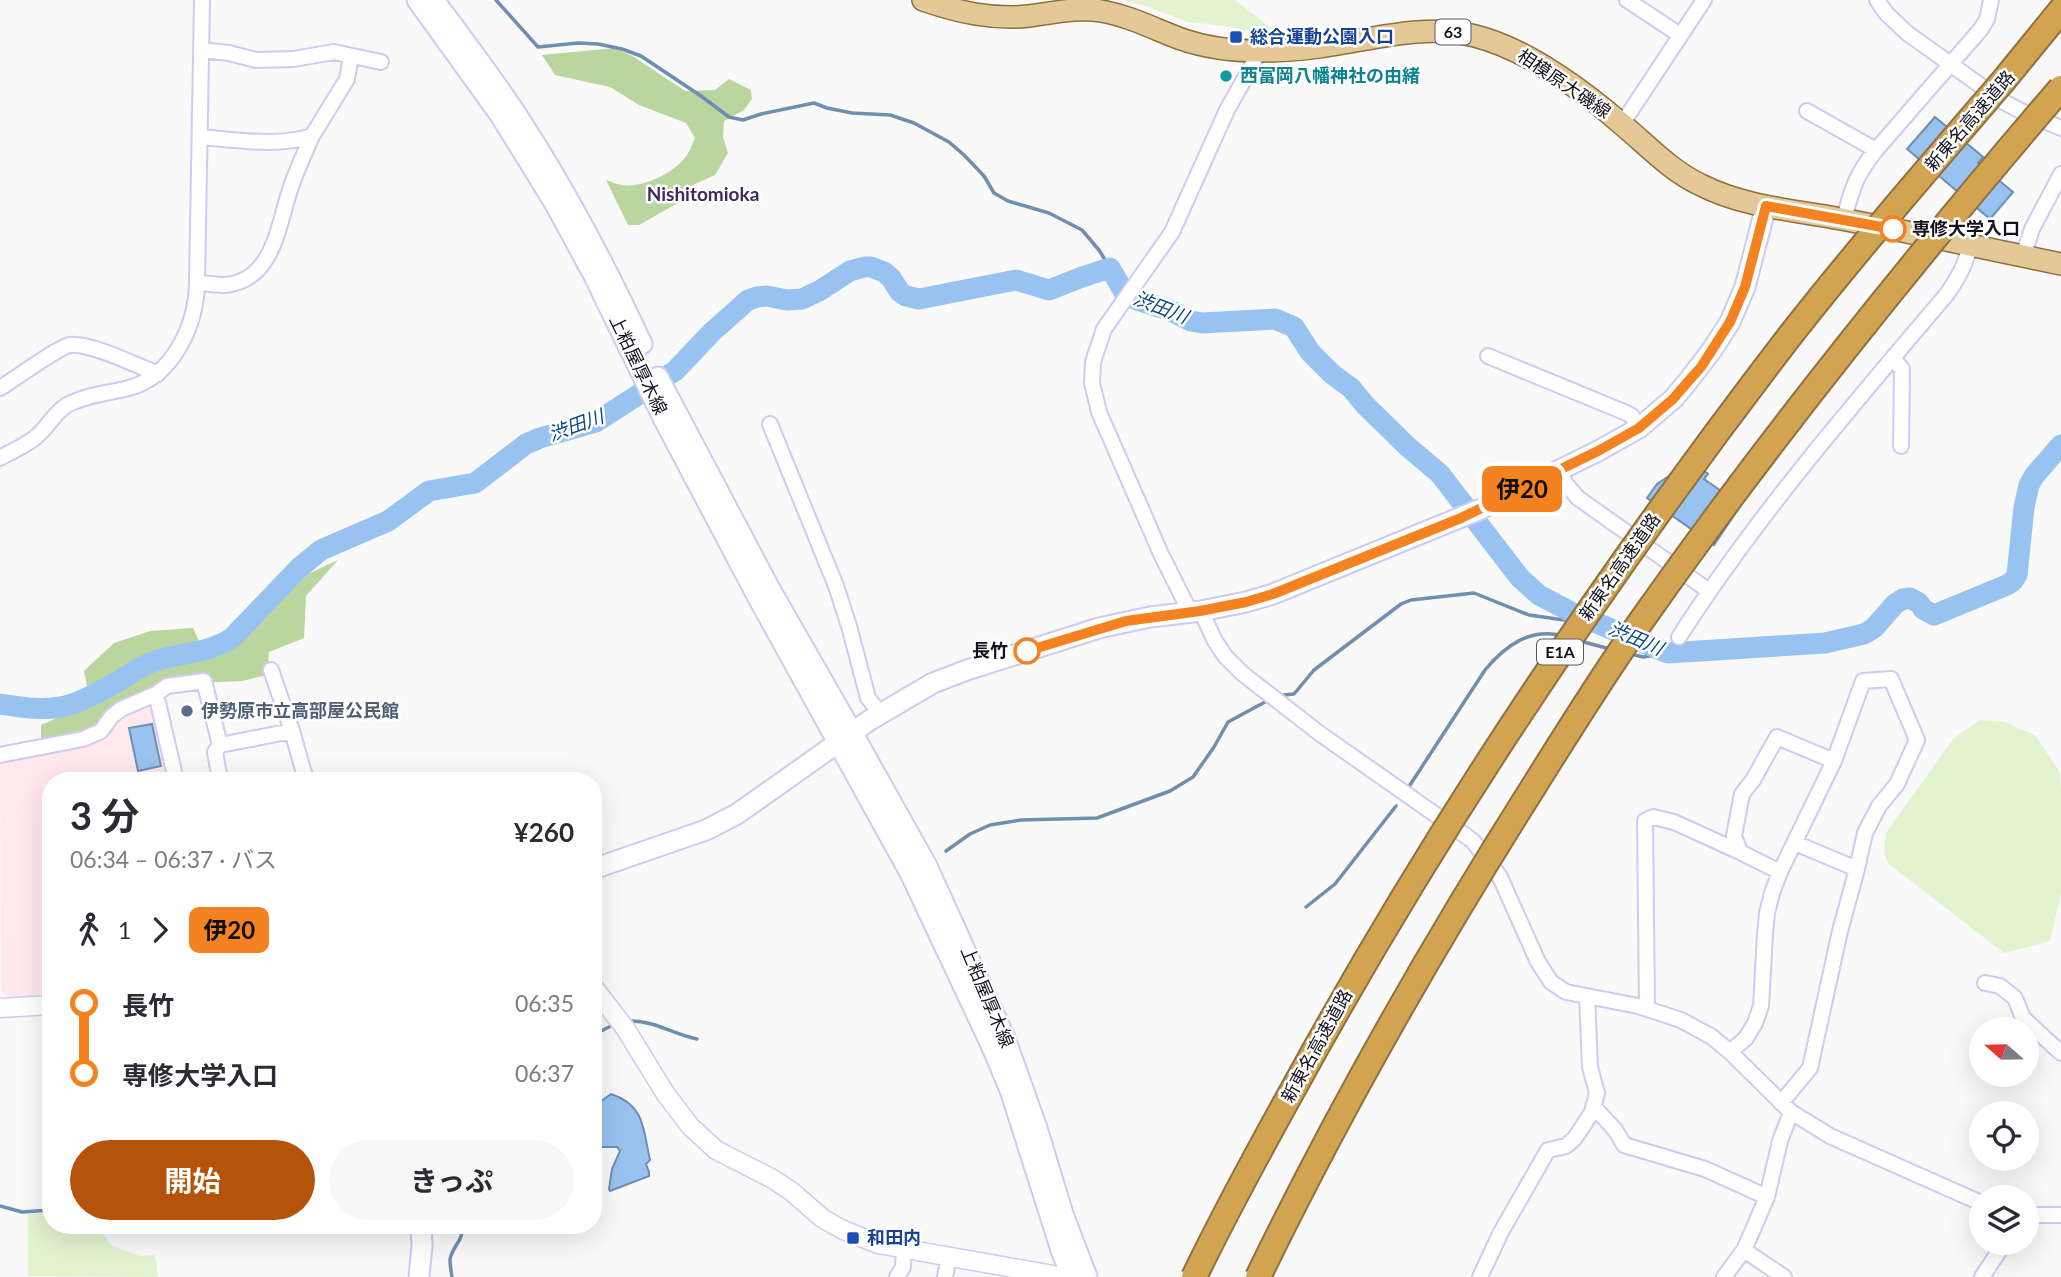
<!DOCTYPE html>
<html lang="ja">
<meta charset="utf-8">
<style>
:root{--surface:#fff;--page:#f7f7f7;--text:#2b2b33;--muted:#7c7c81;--accent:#b45309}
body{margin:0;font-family:Lato,"Noto Sans JP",sans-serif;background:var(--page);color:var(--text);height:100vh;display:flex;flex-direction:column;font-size:26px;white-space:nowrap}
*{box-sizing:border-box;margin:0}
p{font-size:23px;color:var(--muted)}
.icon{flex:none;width:38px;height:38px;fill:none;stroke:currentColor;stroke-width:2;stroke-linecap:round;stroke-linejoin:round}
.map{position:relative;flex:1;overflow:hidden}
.panel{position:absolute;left:42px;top:772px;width:560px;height:462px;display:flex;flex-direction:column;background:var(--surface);border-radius:28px;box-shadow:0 7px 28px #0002}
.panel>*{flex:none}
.badge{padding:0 14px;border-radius:10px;font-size:24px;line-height:46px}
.needle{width:46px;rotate:290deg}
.controls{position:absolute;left:1969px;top:1017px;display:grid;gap:14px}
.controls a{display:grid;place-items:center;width:70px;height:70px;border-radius:50%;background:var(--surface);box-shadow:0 7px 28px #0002;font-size:35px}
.map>.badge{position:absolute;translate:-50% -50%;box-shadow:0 0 0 4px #fff}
.legs{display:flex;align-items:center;gap:10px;height:77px;padding:0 28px;font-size:23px}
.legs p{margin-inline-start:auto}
.headline{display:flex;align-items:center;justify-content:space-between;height:119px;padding:0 28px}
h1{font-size:38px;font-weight:700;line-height:52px}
.cta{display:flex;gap:14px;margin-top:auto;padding:14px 28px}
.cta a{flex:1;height:80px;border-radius:42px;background:var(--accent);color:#fff;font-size:28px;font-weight:700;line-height:80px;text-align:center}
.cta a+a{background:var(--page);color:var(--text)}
ul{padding:0 28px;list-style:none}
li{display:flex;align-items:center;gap:24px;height:70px;font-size:26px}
li i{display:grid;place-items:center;width:10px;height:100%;margin:0 9px;background:currentColor}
li i::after{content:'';width:18px;height:18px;margin:-9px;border:5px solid;border-radius:50%;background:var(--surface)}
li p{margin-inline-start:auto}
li:first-child i{background:linear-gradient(#0000 50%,currentColor 0)}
li:last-child i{background:linear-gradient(currentColor 50%,#0000 0)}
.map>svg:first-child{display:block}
</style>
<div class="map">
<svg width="2061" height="1277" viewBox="0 0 2061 1277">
<rect width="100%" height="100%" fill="#f9f9f9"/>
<path fill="#ffe9ef" d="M154,698L172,780H51V996L7,997L1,991L0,763L87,743L117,716Z"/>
<path fill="#e1f3cf" d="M1122,0H1235L1285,39L1225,26L1188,22L1146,6Z
M1980,720L2004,722L2035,735L2059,771L2061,788V893L2050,941L2004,953L1889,864L1884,853L1886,833L1953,739Z
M51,1212V1225H96L112,1246L140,1256L155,1255L158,1277L28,1276V1214Z"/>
<path fill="#bad59e" d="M615,48L634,57L685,91L715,90L729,79L751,90L752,99L744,110L724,121L723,137L728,153L715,175L695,184L676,204L639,225H628L606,180C611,181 617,185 622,185C643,188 671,174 684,159C689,153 692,145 695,138L686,123L639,105L610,87L555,75L542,55Z
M338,560L306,596L304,638L269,652L267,675L242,681L158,685L111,707L91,728L41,742V725L57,718L91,707L84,671L114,643L150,631L193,628L205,654L235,646L308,574Z"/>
<path fill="#98c3f1" stroke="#708eb1" stroke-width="2" d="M1935,117L1983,157L1978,163L2013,192L1990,219L1907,149Z
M1692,461L1708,474L1704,479L1741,505L1714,545L1647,498L1657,484Z
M152,724L161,766L138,771L129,728Z
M611,1094C645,1105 643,1129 650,1160L646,1164L649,1172V1176L610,1191L609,1189L612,1169L620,1151L617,1147H593V1107Z"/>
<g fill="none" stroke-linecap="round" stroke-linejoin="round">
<path stroke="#708eb1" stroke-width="3.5" d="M496,0L538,47L578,43L598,44L622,49L641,56L701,96L729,117L743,120L761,114L814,103L827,108L852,113L890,115L914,123L949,142L964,155L984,176L994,193L1008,201L1049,213L1082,230L1099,250L1110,268
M1580,641L1610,649
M1631,654L1643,657L1668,653
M1284,695L1294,694L1314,670L1401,604L1411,600L1474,593L1529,615L1571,621
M1410,785L1485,670C1505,646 1530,627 1563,636
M946,851L970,834L990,825L1021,820L1097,818L1170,791L1193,777L1214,747L1228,722L1265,702
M1306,907L1335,884L1396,806
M631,1021C655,1021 675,1035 697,1039
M593,1035L609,1027
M0,1206L22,1212L51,1210
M452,1277C451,1271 450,1264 450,1259C453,1245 464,1241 462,1225"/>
<path stroke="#98c3f1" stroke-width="21" d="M0,704C57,713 67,710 117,682C129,675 142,665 155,661C181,653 209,653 232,638L299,568L321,550L388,521L429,491L475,483L526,444L540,438L596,422L675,371L712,332L748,300L757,297L767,296L787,300L802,299L819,291L850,271L864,267H871L884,272L891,278L900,292L906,296L919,299L1016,280L1049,290L1082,277L1110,268L1124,292L1137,300L1171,311L1191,321L1202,323L1275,319L1294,327L1310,352L1332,374L1351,388L1366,406L1407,446L1440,474L1520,578L1539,595L1573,613L1668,653L1825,643L1864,634L1874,628L1895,604L1903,599L1910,598L1919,603L1923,609L1934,615L2007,585L2013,581L2017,575L2024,507L2029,485L2034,476L2061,445"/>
<g stroke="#cfcbf0" stroke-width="18">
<path id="minor" d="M1627,0L1680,35
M1877,0L1886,13L1907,33L2002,101L2023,112L2061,128
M201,50L229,53L256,60L293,59L334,52L381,62
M1807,111L1876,150
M1622,124L1704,0
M200,137C237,140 276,147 312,136L347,79L351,56
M1844,220C1851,190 1857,173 1876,150L1981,29L1987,19L1991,0
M2023,256L2032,229L2061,174
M197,283C206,283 216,285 225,285C272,281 278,228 289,193C295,173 304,155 312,136
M1488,356L1624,412L1632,416L1639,428
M1893,358L1902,369L1901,446
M0,388C12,381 60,346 70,345C89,342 138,366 158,374
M770,424L836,586L849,626L868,698L880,713
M0,458C12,451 27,445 37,436C48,427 54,413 67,405C85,395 109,393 129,388C173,376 196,326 197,283L202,0
M1559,471L1565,483L1578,498L1709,591
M1201,611L1215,641L1225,656L1243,674L1319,733L1473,841L1500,877L1538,962L1551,982L1566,992L1638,1006L1681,1020L1712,1037L1730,1052L1791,1112L1830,1136L1981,1203
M1190,612L1161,554L1099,412L1092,383L1093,362L1104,329L1172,232L1227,110L1254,62L1256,51
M1679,637C1758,514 1853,405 1947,294C1958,278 1966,264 1970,245
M271,670L292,731L306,780
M156,694L176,780
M0,755L83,739L101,731L111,717L121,709L156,694L167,686L204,681L220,745
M220,780L215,752L220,745L292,731
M1795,843L1857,869
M1780,872L1740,852L1734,836L1742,794L1753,780L1777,737L1834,761
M1985,983L2000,986L2015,998L2023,1018L2061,1053
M1647,1009L1645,821L1653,817L1674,822L1740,852
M1730,1052L1746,1038L1755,1023L1761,1006L1765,934L1767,913L1772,893L1780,872L1834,761L1863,681L1891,679L1917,740L1897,784L1879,806L1865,833L1857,869L1840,931L1810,1068L1781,1103
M1594,1107L1616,1131L1624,1145L1705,1169L1767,1197
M2026,1215H2061
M1744,1250L1784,1277
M897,1277L903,1267L904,1249
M945,1277L949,1256
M1480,1277L1501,1232L1548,1150L1566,1146L1575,1138L1592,1112L1597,1093L1590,1067L1587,996
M1724,1277L1744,1250L1767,1197L1780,1141L1791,1112
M1982,1277L2005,1242"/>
</g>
<g stroke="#cfcbf0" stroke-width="21">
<path id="tertiary" d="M593,987L625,1028L665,1093L690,1126L716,1150L771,1178L791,1191L822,1218L841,1229L878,1244L1064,1277
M0,1008L51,1005"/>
</g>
<g stroke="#cfcbf0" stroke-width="23">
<path id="secondary" d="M417,0L500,115L555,204L594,276L664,420L757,596L911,875L991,1045L1010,1090L1062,1253L1072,1277
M434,0C461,36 488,72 513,109C562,183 604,262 642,344
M658,377L770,589L852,732L927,866L1005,1038L1037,1128L1063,1214L1087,1277
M593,869L706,830L737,814L870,720L933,683L967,670L1099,628L1150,617L1201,611L1246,602L1273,594L1481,509L1598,451L1639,428L1673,399L1685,385L1712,350L1730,322L1745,287L1766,206
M419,1277L422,1246L421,1225"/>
</g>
<g stroke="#8f713f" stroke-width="24">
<path id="primary" d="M923,0C958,12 992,20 1029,16C1054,13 1076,7 1101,11C1130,16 1154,29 1181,39C1204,47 1234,51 1259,51C1279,51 1299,50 1319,47C1371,40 1423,23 1475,36C1527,49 1584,91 1624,126C1649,147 1671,171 1701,185C1744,207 1794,210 1841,219C1915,233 1988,249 2061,264"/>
</g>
<g stroke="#8f713f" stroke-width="28">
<path id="motorway" d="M2004,80L2061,10"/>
</g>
<use href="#minor" stroke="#fff" stroke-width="14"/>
<use href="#tertiary" stroke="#fff" stroke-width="18"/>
<use href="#secondary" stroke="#fff" stroke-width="19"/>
<use href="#primary" stroke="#e4c897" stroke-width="21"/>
<use href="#motorway" stroke="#d2a451" stroke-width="24"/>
<g stroke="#8f713f" stroke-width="28" stroke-linecap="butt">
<path id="motorway-bridge" d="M1194,1277C1226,1211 1261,1147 1296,1084C1440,821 1607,574 1789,337C1858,249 1931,165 2004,80
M1258,1277C1340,1108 1434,944 1534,786C1571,727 1608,667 1649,610C1777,429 1916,257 2061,88"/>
</g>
<use href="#motorway-bridge" stroke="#d2a451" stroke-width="24"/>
</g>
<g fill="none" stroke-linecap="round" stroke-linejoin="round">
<g stroke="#fff" stroke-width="16">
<path id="line-1" d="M1027,651L1126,621L1200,611L1246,602L1273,594L1461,518L1598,451L1639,428L1673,399L1685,385L1701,367L1730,322L1745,287L1766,206L1893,229"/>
</g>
<use href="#line-1" stroke="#f58220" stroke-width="10"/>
</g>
<g fill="#1a4fb4" stroke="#fff" stroke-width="2.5">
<rect x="1229" y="30" width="14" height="14" rx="3.5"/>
<rect x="846" y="1231" width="14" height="14" rx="3.5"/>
</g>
<circle fill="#0f9aa8" stroke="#fff" stroke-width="2.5" cx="1226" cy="76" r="7"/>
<g fill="#fff" stroke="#f58220" stroke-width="3.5">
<circle cx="1893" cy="229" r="12"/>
<circle cx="1027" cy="651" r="12"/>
</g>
<circle fill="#5c6f8a" stroke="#fff" stroke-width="2.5" cx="187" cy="711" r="7"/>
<g text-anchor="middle" stroke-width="5" stroke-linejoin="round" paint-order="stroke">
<g fill="#fff" stroke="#595861" stroke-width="2">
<rect x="1435.5" y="19.5" width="35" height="25" rx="5"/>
<rect x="1537" y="639.5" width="46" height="25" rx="5"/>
</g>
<g font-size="16" font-weight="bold" fill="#12111d">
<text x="1453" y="38">63</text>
<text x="1560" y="658">E1A</text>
</g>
<g font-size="18" font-weight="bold" fill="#164399" stroke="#fff" text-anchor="start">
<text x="1250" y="43">総合運動公園入口</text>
<text x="867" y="1244">和田内</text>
</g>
<g font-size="18" font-weight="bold" fill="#0d838f" stroke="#fff" text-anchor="start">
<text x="1240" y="82">西富岡八幡神社の由緒</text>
</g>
<g font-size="18" fill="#12111d" stroke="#fff">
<text transform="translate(1564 84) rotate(34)" y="6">相模原大磯線</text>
<text transform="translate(1970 121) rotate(-49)" y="6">新東名高速道路</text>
<text transform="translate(638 365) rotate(64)" y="6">上粕屋厚木線</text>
<text transform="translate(1620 567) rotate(-55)" y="6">新東名高速道路</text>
<text transform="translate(987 997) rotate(67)" y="6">上粕屋厚木線</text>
<text transform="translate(1317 1046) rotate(-61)" y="6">新東名高速道路</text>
</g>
<g font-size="18" font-weight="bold" fill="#12111d" stroke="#fff" text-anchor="start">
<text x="1912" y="235">専修大学入口</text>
<text x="1008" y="657" text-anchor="end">長竹</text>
</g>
<g font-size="18" font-weight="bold" fill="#4e5e75" stroke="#fff" text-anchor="start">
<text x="201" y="717">伊勢原市立高部屋公民館</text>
</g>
<g font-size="19" font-weight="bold" fill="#42265f" stroke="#fff">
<text x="703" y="201">Nishitomioka</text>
</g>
<g font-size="19" font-style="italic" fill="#094980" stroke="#fff">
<text transform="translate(1161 307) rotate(21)" y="7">渋田川</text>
<text transform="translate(576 425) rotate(-20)" y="7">渋田川</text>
<text transform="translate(1636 638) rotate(23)" y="7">渋田川</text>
</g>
</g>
</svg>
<div class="controls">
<a><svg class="needle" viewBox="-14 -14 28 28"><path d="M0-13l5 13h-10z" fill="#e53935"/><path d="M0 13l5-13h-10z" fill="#7c7c81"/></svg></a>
<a><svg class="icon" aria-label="locate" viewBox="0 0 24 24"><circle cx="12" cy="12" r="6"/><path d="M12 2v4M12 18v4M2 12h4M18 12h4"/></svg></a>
<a><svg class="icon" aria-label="layers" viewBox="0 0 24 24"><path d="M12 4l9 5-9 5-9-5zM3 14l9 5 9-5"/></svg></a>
</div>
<b class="badge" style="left:1522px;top:489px;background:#f58220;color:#111">伊20</b>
<section class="panel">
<div class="headline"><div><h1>3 分</h1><p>06:34 – 06:37 · バス</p></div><b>¥260</b></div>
<div class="legs"><svg class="icon" aria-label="walk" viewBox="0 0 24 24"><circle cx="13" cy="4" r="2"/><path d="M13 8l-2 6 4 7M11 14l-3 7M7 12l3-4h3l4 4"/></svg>1<svg class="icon" aria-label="forward" viewBox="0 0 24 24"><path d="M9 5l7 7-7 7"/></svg><b class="badge" style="background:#f58220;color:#111">伊20</b></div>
<ul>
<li><i style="color:#f58220"></i><b>長竹</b><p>06:35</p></li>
<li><i style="color:#f58220"></i><b>専修大学入口</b><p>06:37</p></li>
</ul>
<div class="cta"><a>開始</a><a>きっぷ</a></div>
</section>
</div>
